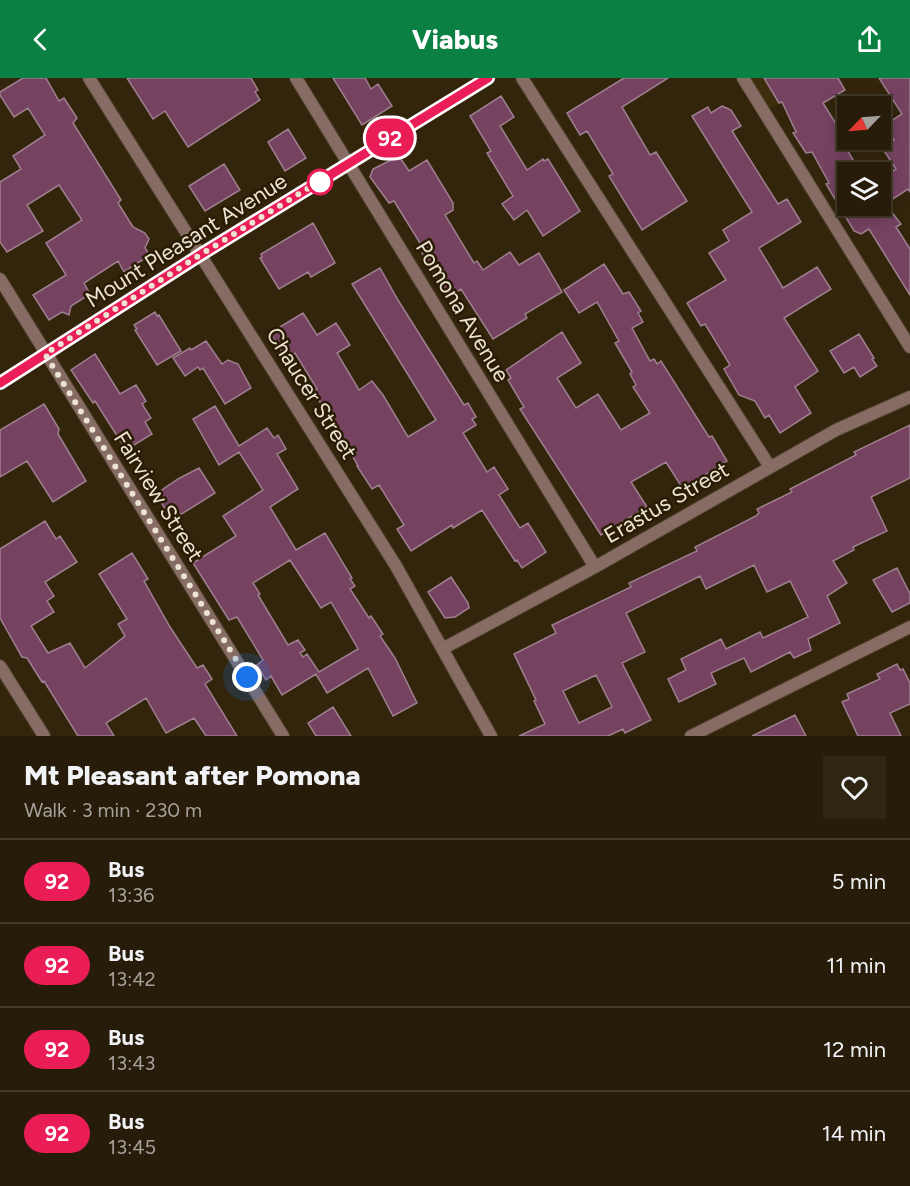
<!DOCTYPE html>
<meta charset="utf-8">
<style>
:root{--surface:#261c09;--page:#2e2512;--text:#f1f3f6;--muted:#a4a19c;--line:#423a2a;--accent:#0b8043}
body{margin:0;font-family:Figtree,sans-serif;background:var(--page);color:var(--text);height:100vh;display:flex;flex-direction:column;font-size:22px;white-space:nowrap}
*{box-sizing:border-box;margin:0}
p{font-size:20px;color:var(--muted)}
.icon{flex:none;width:33px;height:33px;fill:none;stroke:currentColor;stroke-width:2;stroke-linecap:round;stroke-linejoin:round}
.map{position:relative;height:658px;overflow:hidden}
.panel{display:flex;flex-direction:column;background:var(--surface);flex:1}
.panel>*{flex:none}
.badge{padding:0 12px;border-radius:20px;font-size:21px;line-height:39px}
.needle{width:39px;rotate:245deg}
.buttons{position:absolute;left:837px;top:18px;display:grid;gap:12px}
.buttons a{display:grid;place-items:center;width:54px;height:54px;border-radius:0px;background:var(--surface);box-shadow:0 3px 15px #0003,0 0 0 2px var(--line);font-size:30px}
.you{position:absolute;width:30px;height:30px;margin:-15px;border:4px solid #fff;border-radius:50%;background:#1a73e8;box-shadow:0 0 0 9px #1a73e833}
.map>.badge{position:absolute;translate:-50% -50%;box-shadow:0 0 0 3px #fff}
.round{display:grid;place-items:center;flex:none;width:63px;height:63px;border-radius:0px;background:var(--page)}
.head{display:flex;align-items:center;justify-content:space-between;height:102px;padding:0 24px}
h1{font-size:28px;font-weight:800;line-height:45px}
ul{padding:0;list-style:none}
li{display:flex;align-items:center;gap:18px;height:84px;padding:0 24px;border-top:2px solid var(--line)}
li div{flex:1}
li b{display:block;font-size:22px}
li em{font-style:normal}
li .badge{min-width:66px;font-weight:700;text-align:center}
header{display:flex;justify-content:space-between;align-items:center;height:78px;padding:0 24px;background:var(--accent);color:#fff;font-size:27px;font-weight:800}
.map>svg:first-child{display:block}
</style>
<header><svg class="icon" aria-label="back" viewBox="0 0 24 24"><path d="M15 5l-7 7 7 7"/></svg>Viabus<svg class="icon" aria-label="share" viewBox="0 0 24 24"><path d="M12 15V3M7 8l5-5 5 5M5 13v7h14v-7"/></svg></header>
<div class="map">
<svg width="910" height="658" viewBox="0 0 910 658">
<rect width="100%" height="100%" fill="#33250c"/>
<path fill="#3f2e0d" d="M742,0H818L820,8L763,32Z"/>
<path fill="#754360" stroke="#9e7f8f" stroke-width="1.5" fill-rule="evenodd" d="M23,0H46L59,23L64,20L77,40L73,45L121,122L118,125L133,149L145,155L149,161L145,170L150,177L124,194L118,183L84,205L90,216L71,228L69,237L62,234L49,242L33,217L66,197L46,165L82,142L59,107L27,127L43,153L7,174L0,164V104L21,91L13,78L45,57L28,30L14,39L0,17V14Z
M127,0H251L258,12L255,14L260,22L188,69L165,33L153,41Z
M333,0H365L371,11L378,6L392,28L362,47Z
M624,0H668L622,29L650,77L656,74L687,123L642,152L609,98L613,96L587,53L580,57L567,35Z
M764,0H838L845,12L823,25L848,65V73L860,94H848V128H880V101L896,91L877,62H894L885,47L902,36L879,0H910V114L908,111L882,128H887L901,146L896,149L910,171V217L869,151L861,156L854,153L826,106L829,105L812,74L806,75L793,55L796,54L782,24L779,25Z
M501,18L514,39L500,48L527,92L543,81L544,83L548,81L580,133L543,158L527,132L514,142L502,126L513,118L487,75L491,73L470,38Z
M722,28L731,32L741,48L732,53L778,126L787,121L801,144L759,170L783,210L817,189L831,211L784,240L818,293L795,309L811,335L780,355L769,337L765,340L755,323L739,317L724,291L730,287L705,246L701,248L687,225L726,202L709,175L729,163L723,152L752,134L692,38L708,29L711,35Z
M288,51L306,80L285,93L268,64Z
M399,78L409,93L427,82L453,125V132L445,137L474,185L477,183L483,192L510,174L519,187L539,175L562,214L525,236L527,240L493,261L461,211L451,217L449,214L445,216L422,175L425,173L394,123L389,125L370,99L373,91Z
M224,86L240,112L205,133L189,108Z
M313,145L335,185L311,199L308,194L279,211L260,180L262,179L261,176Z
M604,186L623,216L629,214L641,233L638,235L643,244L632,250L650,283L654,281L657,286L661,283L709,359L712,358L727,383L683,411L666,384L631,404L647,429L601,457L520,331L524,329L508,302L511,300L506,292L562,254L581,285L557,300L576,330L598,316L621,352L650,335L633,309L636,307L630,296L632,294L615,265L619,263L597,224L579,235L564,212Z
M380,190L398,222L464,327L468,325L476,339L472,341L476,347L463,355L487,394L494,389L508,411L499,417L520,450L528,445L546,474L522,490L517,482L515,483L482,432L453,450L452,447L411,473L397,451L404,447L379,407L372,411L357,388H358L339,354L313,313L317,311L295,275L286,281L270,255L303,235L317,257L336,245L350,267L337,275L359,312L372,303L383,317L408,359L436,342L352,206Z
M155,234L157,238L159,237L181,273L157,287L135,252L137,251L134,247Z
M859,256L874,280L872,281L877,288L860,299L854,289L844,295L830,273Z
M206,263L222,286L228,282L238,286L251,310L225,326L203,290L200,292L198,289L185,298L173,280L190,270L191,272Z
M95,276L120,316L136,307L146,323L142,326L151,340L145,344L152,356L126,372L95,323L93,325L71,292Z
M44,326L59,351L58,356L86,403L53,424L27,383L0,399V352Z
M215,328L239,368L267,350L274,360L278,357L286,371L277,376L298,411L270,429L296,472L325,455L352,500L350,501L355,508L350,511L369,540L371,538L383,556L380,558L395,580L417,625L393,638L368,590L327,615L316,596L282,617L271,598L266,602L257,587L263,582L237,539L229,542L193,485L236,458L223,438L263,412L239,374L219,387L193,341ZM290,482L321,530L331,524L358,571L319,594L307,576L303,579L300,575L305,572L298,562L288,567L258,517L260,516L253,505Z
M910,347V400L871,419L887,453L853,469L854,472L833,483L847,505L827,518L840,545L808,561L811,572L794,580L790,574L751,594L744,580L711,595L716,606L679,624L668,601L686,592L681,581L721,561L726,571L760,554L763,560L808,539L790,503L767,514L754,487L706,511L700,498L626,535L645,574L622,585L651,642L625,655L623,651L608,658H519L545,646L534,623L536,622L514,576L556,555L552,547L631,509L629,505L697,473L695,469L756,438L759,435L757,431L792,414L790,411L856,377L854,374ZM596,597L612,629L579,645L563,613Z
M199,390L215,415L172,442L156,416L178,401Z
M45,443L56,461L60,458L77,484L45,504L54,518L47,523L54,534L31,548L48,575L70,565L85,590L125,558L118,546L127,541L99,496L132,475L148,501L144,503L170,549L197,590L203,587L212,601L205,606L237,658H206L194,640L166,655L146,620L106,645L114,658H78L44,603L42,604L27,580L22,579L0,540V471Z
M897,490L910,516V525L892,534L873,502Z
M451,499L468,525L469,530L455,539L445,540L428,514Z
M897,586L900,592L903,591L910,605V626L890,635L901,658H858L842,624L849,621L847,616L880,601L877,596Z
M333,629L351,658H316L308,645Z
M795,637L806,658H752Z"/>
<g fill="none" stroke-linecap="round" stroke-linejoin="round">
<g stroke="#4d4028" stroke-width="14">
<path id="minor" d="M89,0L396,488L491,658
M296,0L595,489
M522,0L770,389
M743,0L910,269
M0,201L283,658
M444,570L595,489L836,352L910,319
M0,588L44,658
M691,658L910,549"/>
</g>
<g stroke="#4d4028" stroke-width="14">
<path id="secondary" d="M0,305L200,177L488,0"/>
</g>
<use href="#minor" stroke="#866c64" stroke-width="12"/>
<use href="#secondary" stroke="#bc9286" stroke-width="12"/>
</g>
<g fill="none" stroke-linecap="round" stroke-linejoin="round">
<g stroke="#fff" stroke-width="14">
<path id="line" d="M0,305L200,177L488,0"/>
</g>
<use href="#line" stroke="#ea1d57" stroke-width="9"/>
<path stroke="#ece3d4" stroke-width="6" stroke-dasharray="0 10.8" d="M247,599L45,276L200,177L328,98L320,104"/>
</g>
<circle fill="#fff" stroke="#ea1d57" stroke-width="3" cx="320" cy="104" r="12"/>
<g text-anchor="middle" stroke-width="5" stroke-linejoin="round" paint-order="stroke">
<g font-size="22" fill="#ece3d4" stroke="#291c03">
<text transform="translate(186 162) rotate(-32)" y="8">Mount Pleasant Avenue</text>
<text transform="translate(463 233) rotate(59)" y="8">Pomona Avenue</text>
<text transform="translate(312 315) rotate(58)" y="8">Chaucer Street</text>
<text transform="translate(159 418) rotate(58)" y="8">Fairview Street</text>
<text transform="translate(666 424) rotate(-30)" y="8">Erastus Street</text>
</g>
</g>
</svg>
<div class="buttons">
<a><svg class="needle" viewBox="-14 -14 28 28"><path d="M0-13l5 13h-10z" fill="#e53935"/><path d="M0 13l5-13h-10z" fill="#a4a19c"/></svg></a>
<a><svg class="icon" aria-label="layers" viewBox="0 0 24 24"><path d="M12 4l9 5-9 5-9-5zM3 14l9 5 9-5"/></svg></a>
</div>
<div class="you" style="left:247px;top:599px"></div>
<b class="badge" style="left:390px;top:60px;background:#ea1d57;color:#fff">92</b>
</div>
<section class="panel">
<div class="head"><div><h1>Mt Pleasant after Pomona</h1><p>Walk · 3 min · 230 m</p></div><a class="round"><svg class="icon" aria-label="heart" viewBox="0 0 24 24"><path d="M12 20l-8-8c-3-5 5-10 8-4 3-6 11-1 8 4z"/></svg></a></div>
<ul>
<li><span class="badge" style="background:#ea1d57;color:#fff">92</span><div><b>Bus</b><p>13:36</p></div><em>5 min</em></li>
<li><span class="badge" style="background:#ea1d57;color:#fff">92</span><div><b>Bus</b><p>13:42</p></div><em>11 min</em></li>
<li><span class="badge" style="background:#ea1d57;color:#fff">92</span><div><b>Bus</b><p>13:43</p></div><em>12 min</em></li>
<li><span class="badge" style="background:#ea1d57;color:#fff">92</span><div><b>Bus</b><p>13:45</p></div><em>14 min</em></li>
</ul>
</section>
